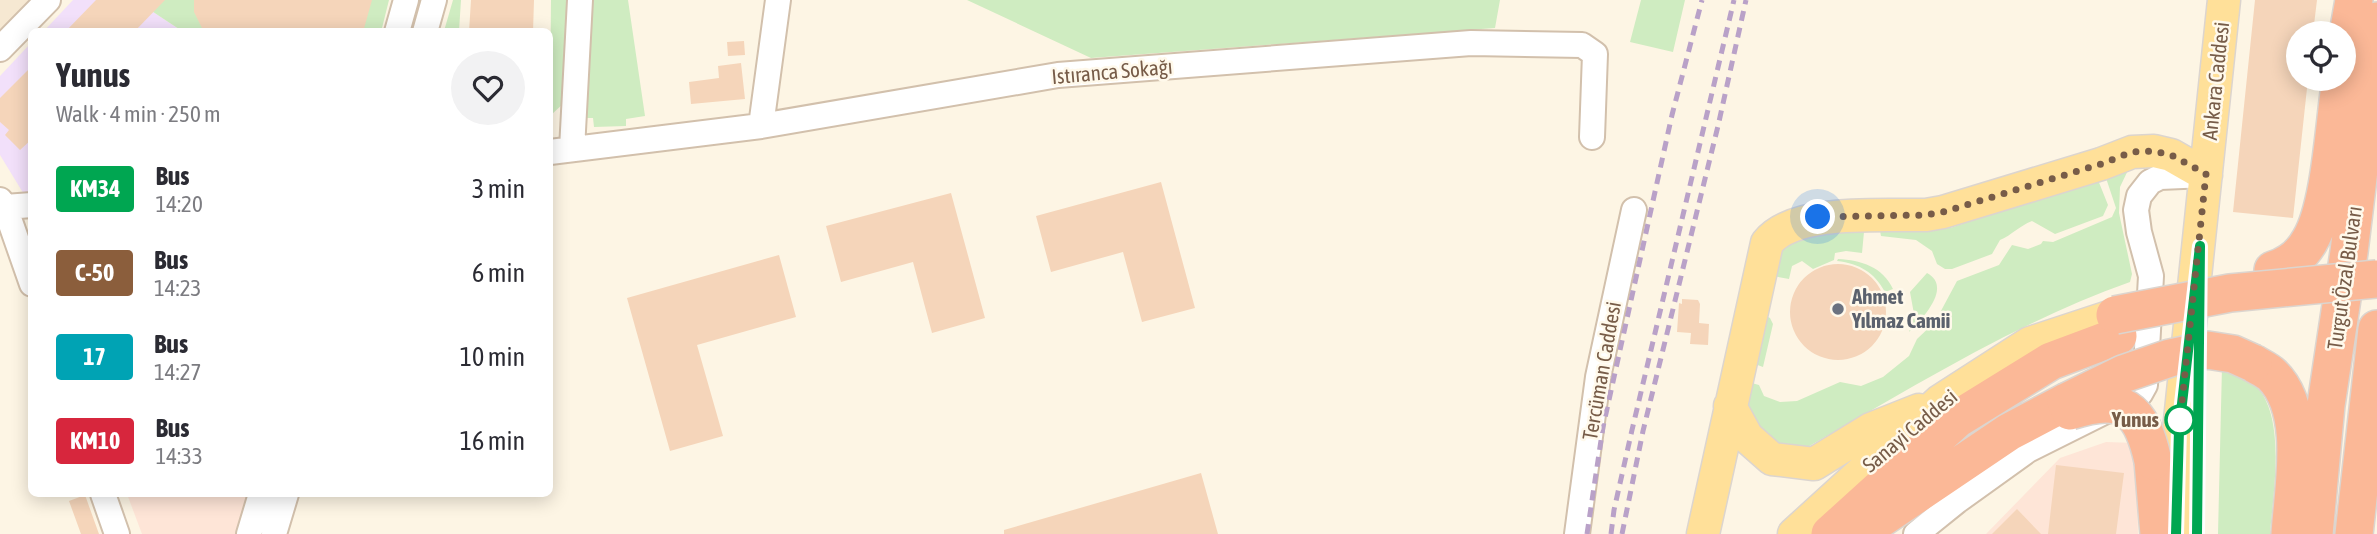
<!DOCTYPE html>
<meta charset="utf-8">
<style>
:root{--surface:#fff;--page:#f2f2f3;--text:#2b2b33;--muted:#7c7c81}
body{margin:0;font-family:"Asap Condensed",sans-serif;background:var(--page);color:var(--text);height:100vh;display:flex;flex-direction:column;font-size:26px;white-space:nowrap}
*{box-sizing:border-box;margin:0}
p{font-size:23px;color:var(--muted)}
.icon{flex:none;width:38px;height:38px;fill:none;stroke:currentColor;stroke-width:2;stroke-linecap:round;stroke-linejoin:round}
.map{position:relative;flex:1;overflow:hidden}
.side{position:absolute;left:28px;top:28px;width:525px;height:469px;display:flex;flex-direction:column;background:var(--surface);border-radius:10px;box-shadow:0 4px 18px #0003}
.side>*{flex:none}
.badge{padding:0 14px;border-radius:5px;font-size:24px;line-height:46px}
.controls{position:absolute;left:2286px;top:21px;display:grid;gap:14px}
.controls a{display:grid;place-items:center;width:70px;height:70px;border-radius:50%;background:var(--surface);box-shadow:0 4px 18px #0003;font-size:35px}
.you{position:absolute;width:35px;height:35px;margin:-18px;border:5px solid #fff;border-radius:50%;background:#1a73e8;box-shadow:0 0 0 10px #1a73e833}
.map>.badge{position:absolute;translate:-50% -50%;box-shadow:0 0 0 4px #fff}
.round{display:grid;place-items:center;flex:none;width:74px;height:74px;border-radius:37px;background:var(--page)}
.headline{display:flex;align-items:center;justify-content:space-between;height:119px;padding:0 28px}
h1{font-size:33px;font-weight:700;line-height:52px}
ul{padding:0;list-style:none}
li{display:flex;align-items:center;gap:21px;height:84px;padding:0 28px}
li div{flex:1}
li b{display:block;font-size:26px}
li em{font-style:normal}
li .badge{min-width:77px;font-weight:700;text-align:center}
.map>svg:first-child{display:block}
</style>
<div class="map">
<svg width="2377" height="534" viewBox="0 0 2377 534">
<rect width="100%" height="100%" fill="#fdf5e4"/>
<path fill="#f6e8d2" d="M0,0H32L0,34Z"/>
<path fill="#fee5d7" d="M2106,442L2136,443L2138,534H1986L2060,458Z
M127,494H248L236,534H142Z"/>
<path fill="#f2e0fa" d="M73,0H135L182,31L43,32Z
M31,43V195L25,196L0,155V76Z"/>
<path fill="#cfecc1" d="M135,0H389L381,32L182,31Z
M453,0H461L459,31H444Z
M551,0H573L566,101L550,116Z
M589,0H628L645,116L626,119V126L594,127L593,118H583Z
M967,0H1500L1495,28L1091,58Z
M1641,0H1685L1673,52L1630,42Z
M2131,164L2120,187L2119,213L2132,274L2130,282C2012,324 1907,391 1799,452L1771,445L1743,404L1748,382L1759,385L1764,396L1780,402L1797,401L1840,382L1861,386L1883,377L1909,356L1917,339L1935,322L1957,281L1999,265L2012,245L2028,249L2041,244L2043,241L2053,242L2112,217L2116,208L2105,175Z
M2094,170L2108,205L2103,216L2055,234L2032,221C2019,226 2012,235 2000,240L1992,254L1952,269H1945L1937,264L1932,251L1916,240L1881,236L1880,231L1950,228L1995,213Z
M1864,232L1862,253L1846,251L1835,253L1834,260L1813,269L1802,261L1792,266L1789,279L1773,276C1774,269 1774,260 1777,254C1790,227 1839,233 1864,232Z
M1838,259C1861,260 1883,267 1893,289L1885,292C1874,272 1860,264 1837,261Z
M1927,273C1953,287 1922,319 1909,332L1914,314L1910,292Z
M1766,316L1770,318L1773,324L1763,367L1752,363Z
M2222,366C2234,371 2246,376 2255,385C2287,416 2273,493 2270,534H2218Z"/>
<path fill="#f5d5ba" d="M96,0H165L134,32H65Z
M194,0H372L363,32H204L194,12Z
M471,0H534L533,32H469Z
M2255,0H2317L2313,33H2298V79H2308L2293,218L2233,212Z
M744,41L745,55L728,56L727,42Z
M741,63L745,99L691,104L689,82L719,78L718,66Z
M32,66V139L20,150L5,135L9,130L0,122V98Z
M1161,182L1195,308L1142,322L1123,252L1051,272L1036,216Z
M951,193L985,318L932,333L913,262L841,282L826,226Z
M779,255L796,317L697,345L723,436L670,451L627,298Z
M1790 312a48 48 0 1 1 96 0a48 48 0 1 1-96 0Z
M1682,299L1698,300L1700,304L1699,323L1709,324L1708,345L1690,344L1691,333L1677,332L1679,303L1682,304Z
M2056,465L2124,473L2116,534H2048Z
M1201,473L1218,534H1004V530Z
M85,495L99,534H81L69,501Z
M2017,509L2041,534H1992Z"/>
<g fill="none" stroke-linecap="round" stroke-linejoin="round">
<g stroke="#d2c0ac" stroke-width="28">
<path id="minor" d="M397,32L406,0
M425,32L434,0
M0,49L48,0
M761,126L778,0
M572,149L580,0
M550,152L761,126L1058,75L1471,43L1582,45L1595,54L1592,137
M0,200L5,207L32,284
M5,207L32,205
M103,494L117,534
M249,534L261,494
M274,534L286,494
M1577,534L1598,377L1634,210
M1916,534L1957,501L2028,450L2140,394L2145,385L2151,276L2139,232L2136,210L2139,196L2150,182L2160,177L2206,175"/>
</g>
<g stroke="#dcd5cf" stroke-width="35">
<path id="major" d="M1730,406L1747,437L1772,459L1814,464L1871,429L1919,410
M1703,534L1767,243C1794,208 1884,216 1926,215L1943,212L2101,164L2132,152L2154,151L2171,155L2206,175
M1794,534L1940,401L2030,343L2115,315
M2176,534L2179,430L2224,0"/>
</g>
<g stroke="#dcd5cf" stroke-width="40">
<path id="highway" d="M2343,63L2354,0
M2273,270C2289,265 2302,255 2310,240C2331,205 2334,121 2341,79
M2253,363C2259,367 2267,370 2272,375C2309,411 2293,487 2290,534
M2153,461L2159,534
M1830,534L1957,419L2051,361L2118,336
M1862,534L1880,519L2009,432L2066,402
M2314,534L2326,405L2349,252L2377,21
M2354,534L2377,329"/>
</g>
<use href="#minor" stroke="#fff" stroke-width="24"/>
<use href="#major" stroke="#ffe099" stroke-width="32"/>
<use href="#highway" stroke="#fbb897" stroke-width="37"/>
<path stroke="#b9a1c8" stroke-width="5" stroke-dasharray="10 7" stroke-linecap="butt" d="M1587,534L1603,427L1672,115L1702,0
M1611,534L1614,510L1632,430L1734,0
M1622,534L1643,431L1718,126L1746,0"/>
<g stroke="#dcd5cf" stroke-width="40" stroke-linecap="butt">
<path id="highway-bridge" d="M2115,315L2230,293L2377,279
M2066,402L2123,374L2170,358L2207,350L2233,354L2253,363
M2070,411C2123,394 2141,407 2153,461"/>
</g>
<use href="#highway-bridge" stroke="#fbb897" stroke-width="37"/>
</g>
<g fill="none" stroke-linecap="round" stroke-linejoin="round">
<g stroke="#fff" stroke-width="16">
<path id="line" d="M2176,534L2179,430L2200,246L2197,534"/>
</g>
<use href="#line" stroke="#00a651" stroke-width="10"/>
<path stroke="#775c48" stroke-width="7" stroke-dasharray="0 12.6" d="M1818,217L1926,215L1943,212L2101,164L2132,152L2154,151L2171,155L2206,174L2179,430L2180,420"/>
</g>
<circle fill="#6b7280" stroke="#fff9eb" stroke-width="2.5" cx="1838" cy="309" r="7"/>
<circle fill="#fff" stroke="#00a651" stroke-width="3.5" cx="2180" cy="420" r="14"/>
<g text-anchor="middle" stroke-width="5" stroke-linejoin="round" paint-order="stroke">
<g font-size="21" fill="#775c48" stroke="#fff9eb">
<text transform="translate(1112 72) rotate(-5)" y="7">Istıranca Sokağı</text>
<text transform="translate(2216 81) rotate(-84)" y="7">Ankara Caddesi</text>
<text transform="translate(2345 278) rotate(-82)" y="7">Turgut Özal Bulvarı</text>
<text transform="translate(1602 371) rotate(-80)" y="7">Tercüman Caddesi</text>
<text transform="translate(1910 431) rotate(-40)" y="7">Sanayi Caddesi</text>
</g>
<g font-size="21" font-weight="bold" fill="#5b616d" stroke="#fff9eb" text-anchor="start">
<text x="1852" y="304">Ahmet<tspan x="1852" dy="24">Yılmaz Camii</tspan></text>
</g>
<g font-size="21" font-weight="bold" fill="#775c48" stroke="#fff9eb" text-anchor="end">
<text x="2159" y="427">Yunus</text>
</g>
</g>
</svg>
<div class="controls">
<a><svg class="icon" aria-label="locate" viewBox="0 0 24 24"><circle cx="12" cy="12" r="6"/><path d="M12 2v4M12 18v4M2 12h4M18 12h4"/></svg></a>
</div>
<div class="you" style="left:1818px;top:217px"></div>
<section class="side">
<div class="headline"><div><h1>Yunus</h1><p>Walk · 4 min · 250 m</p></div><a class="round"><svg class="icon" aria-label="heart" viewBox="0 0 24 24"><path d="M12 20l-8-8c-3-5 5-10 8-4 3-6 11-1 8 4z"/></svg></a></div>
<ul>
<li><span class="badge" style="background:#00a651;color:#fff">KM34</span><div><b>Bus</b><p>14:20</p></div><em>3 min</em></li>
<li><span class="badge" style="background:#8b5e3c;color:#fff">C-50</span><div><b>Bus</b><p>14:23</p></div><em>6 min</em></li>
<li><span class="badge" style="background:#00a3b4;color:#fff">17</span><div><b>Bus</b><p>14:27</p></div><em>10 min</em></li>
<li><span class="badge" style="background:#d7263d;color:#fff">KM10</span><div><b>Bus</b><p>14:33</p></div><em>16 min</em></li>
</ul>
</section>
</div>
